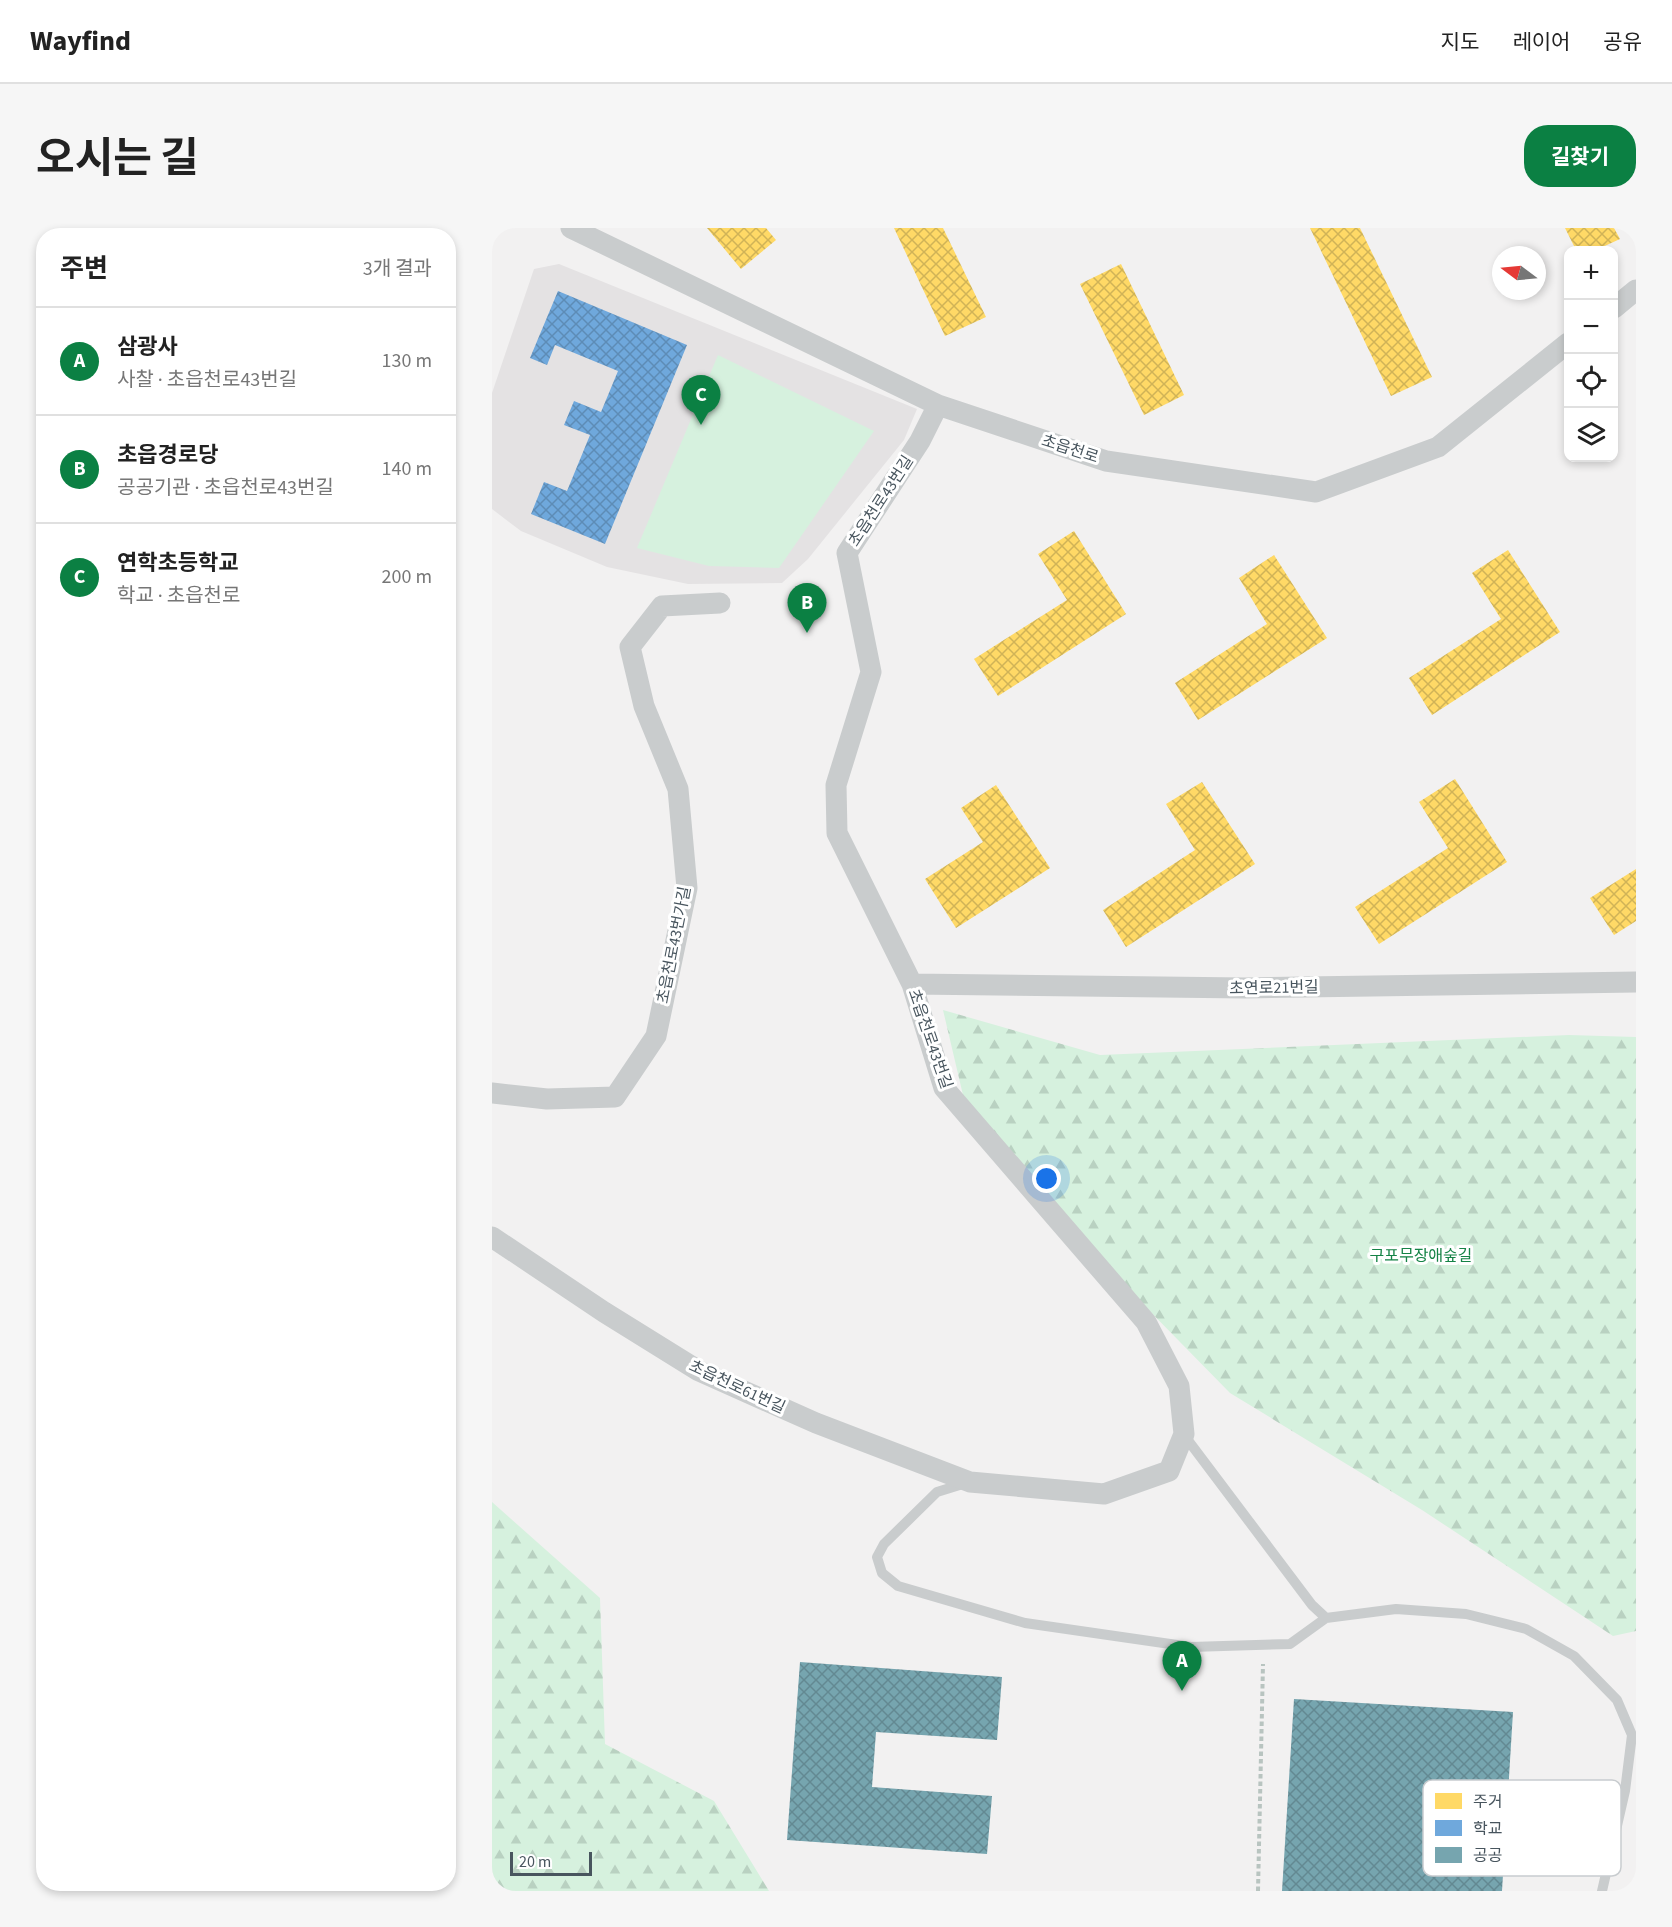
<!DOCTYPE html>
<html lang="ko">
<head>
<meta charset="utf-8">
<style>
	:root { --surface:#fff; --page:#f6f6f6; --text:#222; --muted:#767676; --line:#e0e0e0; --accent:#0b8043 }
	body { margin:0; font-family:"Source Sans 3","Noto Sans KR",sans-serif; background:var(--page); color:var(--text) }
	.controls { position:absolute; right:18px; top:18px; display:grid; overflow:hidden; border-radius:12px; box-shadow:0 3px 9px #0003 }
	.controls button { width:54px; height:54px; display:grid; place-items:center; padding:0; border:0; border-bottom:2px solid var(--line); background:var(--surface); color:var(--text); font:30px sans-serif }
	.compass { position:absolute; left:1000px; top:18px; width:54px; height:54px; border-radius:50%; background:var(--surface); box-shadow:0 3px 9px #0003; rotate:286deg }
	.scale { position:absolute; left:18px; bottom:15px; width:82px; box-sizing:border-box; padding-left:6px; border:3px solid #48555e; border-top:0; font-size:16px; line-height:21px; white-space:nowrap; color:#48555e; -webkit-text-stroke:4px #fff; paint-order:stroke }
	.you { position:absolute; left:555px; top:951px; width:21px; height:21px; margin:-15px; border:4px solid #fff; border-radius:50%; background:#1a73e8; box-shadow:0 0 0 9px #1a73e833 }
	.badge { display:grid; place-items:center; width:39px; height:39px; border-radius:50%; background:var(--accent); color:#fff; font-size:20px; font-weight:700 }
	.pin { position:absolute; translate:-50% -50px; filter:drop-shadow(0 2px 3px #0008) }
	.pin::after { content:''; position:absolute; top:32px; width:21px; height:18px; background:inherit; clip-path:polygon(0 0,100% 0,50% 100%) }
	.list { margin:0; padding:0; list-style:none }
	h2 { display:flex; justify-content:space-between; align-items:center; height:78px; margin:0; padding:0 24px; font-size:26px }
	h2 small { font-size:20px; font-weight:400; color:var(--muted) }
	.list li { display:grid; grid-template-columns:39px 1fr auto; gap:18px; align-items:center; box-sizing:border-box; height:108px; padding:0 24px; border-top:2px solid var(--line) }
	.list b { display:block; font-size:22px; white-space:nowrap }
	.list p { margin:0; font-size:20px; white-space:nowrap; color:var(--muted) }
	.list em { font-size:20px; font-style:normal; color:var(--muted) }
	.icon { flex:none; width:33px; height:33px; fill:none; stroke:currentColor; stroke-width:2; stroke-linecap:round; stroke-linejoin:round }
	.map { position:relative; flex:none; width:1144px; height:1663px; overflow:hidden; border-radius:24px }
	header { display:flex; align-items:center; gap:36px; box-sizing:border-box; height:84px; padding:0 30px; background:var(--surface); border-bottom:2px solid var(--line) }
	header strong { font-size:28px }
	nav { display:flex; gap:33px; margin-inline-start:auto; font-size:21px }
	.intro { display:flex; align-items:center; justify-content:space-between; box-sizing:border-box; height:144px; padding:0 36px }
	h1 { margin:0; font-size:42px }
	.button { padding:15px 27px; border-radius:24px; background:var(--accent); color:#fff; font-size:21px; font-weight:700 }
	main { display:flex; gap:36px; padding:0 36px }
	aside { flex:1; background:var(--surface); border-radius:24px; box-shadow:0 3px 9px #0003 }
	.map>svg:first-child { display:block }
</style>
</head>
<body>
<header>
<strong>Wayfind</strong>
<nav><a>지도</a><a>레이어</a><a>공유</a></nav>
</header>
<div class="intro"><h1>오시는 길</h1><a class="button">길찾기</a></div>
<main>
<aside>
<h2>주변<small>3개 결과</small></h2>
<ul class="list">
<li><span class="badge">A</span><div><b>삼광사</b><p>사찰 · 초읍천로43번길</p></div><em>130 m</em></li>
<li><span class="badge">B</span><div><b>초읍경로당</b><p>공공기관 · 초읍천로43번길</p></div><em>140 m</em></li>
<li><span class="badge">C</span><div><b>연학초등학교</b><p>학교 · 초읍천로</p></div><em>200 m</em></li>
</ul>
</aside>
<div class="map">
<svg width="1144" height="1663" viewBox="0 0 1144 1663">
	<defs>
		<pattern id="forest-firs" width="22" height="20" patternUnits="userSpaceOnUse" patternTransform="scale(1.5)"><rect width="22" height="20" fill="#d6f1de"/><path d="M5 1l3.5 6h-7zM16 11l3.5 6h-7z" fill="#b9d1c1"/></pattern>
		<pattern id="homes-cross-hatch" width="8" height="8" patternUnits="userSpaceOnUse" patternTransform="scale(1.5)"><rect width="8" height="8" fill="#ffd966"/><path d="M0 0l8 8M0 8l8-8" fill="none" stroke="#d0b357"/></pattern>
		<pattern id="schools-cross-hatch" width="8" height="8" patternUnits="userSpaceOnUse" patternTransform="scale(1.5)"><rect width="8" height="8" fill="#6fa8dc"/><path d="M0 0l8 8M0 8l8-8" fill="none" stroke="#5d8cb6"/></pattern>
		<pattern id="public-cross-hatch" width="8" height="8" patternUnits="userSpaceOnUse" patternTransform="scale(1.5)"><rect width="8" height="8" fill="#76a5af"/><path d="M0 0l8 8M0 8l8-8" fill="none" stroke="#638992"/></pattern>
	</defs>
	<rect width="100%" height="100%" fill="#f2f1f1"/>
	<path fill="#e4e2e3" d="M67 36 425 181 412 212 316 331 290 355 196 356 115 339 29 303 0 281V165L42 41Z"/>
	<path fill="url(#forest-firs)" d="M451 782 608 827 1077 807 1144 809V1403L1121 1408 930 1282 738 1165 638 1063 471 867Z
		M0 1274 108 1370 113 1516 222 1573 277 1663H0Z"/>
	<path fill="#d6f1de" d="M226 127 382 203 287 340 217 338 145 320Z"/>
	<path fill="url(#homes-cross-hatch)" d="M215 0H274L284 12 249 41Z
		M402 0H451L494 89 453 108Z
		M818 0H868L940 149 899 168Z
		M1073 0H1122L1128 11 1104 22H1084Z
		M629 36 692 167 652 187 588 56Z
		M582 303 634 386 506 468 482 431 575 372 546 326Z
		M1016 322 1068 404 940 487 917 450 1009 391 980 345Z
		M782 327 835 410 706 492 683 455 775 396 747 350Z
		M963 551 1015 634 887 716 863 679 956 620 927 574Z
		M710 554 763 636 634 719 611 682 703 622 674 576Z
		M504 557 558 640 464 700 433 651 491 614 469 580Z
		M1144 641V693L1122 707 1098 670Z"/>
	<path fill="url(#schools-cross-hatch)" d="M66 63 195 117 113 316 39 286 52 254 75 263 98 207 72 197 82 173 109 184 126 143 63 117 55 137 38 130Z"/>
	<path fill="url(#public-cross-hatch)" d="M308 1434 510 1449 505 1512 384 1504 380 1559 500 1568 495 1626 295 1612Z
		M802 1471 1021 1484 1010 1663H790Z"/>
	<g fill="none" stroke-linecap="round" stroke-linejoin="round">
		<path stroke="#b8c4c0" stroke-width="4" stroke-dasharray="4.5 3" stroke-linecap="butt" d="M766 1663 771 1436"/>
		<path stroke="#c9cccd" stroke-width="10" d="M692 1207 820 1377 834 1390 904 1381 974 1386 1034 1401 1082 1428 1125 1472 1140 1507 1133 1563 1110 1663
			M474 1255 445 1264 392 1316 385 1329 390 1345 406 1358 533 1395 699 1419 798 1416 834 1390"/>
		<path stroke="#c9cccd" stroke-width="21" d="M79 0 446 177 614 233 824 264 946 219 1076 115
			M1122 80 1144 62
			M420 756 753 760 1144 754
			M0 865 55 871 123 869 164 808 195 660 186 561 152 478 138 419 170 378 228 375
			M0 1009 112 1084 207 1143 324 1195 478 1254 612 1266 677 1243 692 1206 687 1158 654 1094 452 860 420 756 345 605 344 557 379 444 355 325 428 213 446 177"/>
	</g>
	<g text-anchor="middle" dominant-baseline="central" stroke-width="6" stroke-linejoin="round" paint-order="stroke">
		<g font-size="16" fill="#48555e" stroke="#fff">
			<text transform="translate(578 221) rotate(18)">초읍천로</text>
			<text transform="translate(389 273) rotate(-57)">초읍천로43번길</text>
			<text transform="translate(182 717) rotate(-79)">초읍천로43번가길</text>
			<text transform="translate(782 760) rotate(-1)">초연로21번길</text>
			<text transform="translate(438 811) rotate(71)">초읍천로43번길</text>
			<text transform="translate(245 1159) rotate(25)">초읍천로61번길</text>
		</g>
		<g font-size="16" fill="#158346" stroke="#fff">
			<text x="929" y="1028">구포무장애숲길</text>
		</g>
	</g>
	<rect x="931" y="1552" width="198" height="96" rx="9" fill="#fff" stroke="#c8cccf" stroke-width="1.5"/>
	<rect x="943" y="1565" width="27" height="16" fill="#ffd966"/>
	<rect x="943" y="1592" width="27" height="16" fill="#6fa8dc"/>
	<rect x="943" y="1619" width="27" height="16" fill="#76a5af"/>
	<g font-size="16" fill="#48555e">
		<text x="981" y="1579">주거</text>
		<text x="981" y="1606">학교</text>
		<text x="981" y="1633">공공</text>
	</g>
</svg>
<div class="controls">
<button>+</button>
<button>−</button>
<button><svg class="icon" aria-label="locate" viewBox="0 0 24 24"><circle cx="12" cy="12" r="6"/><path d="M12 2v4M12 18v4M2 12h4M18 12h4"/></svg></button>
<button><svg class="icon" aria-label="layers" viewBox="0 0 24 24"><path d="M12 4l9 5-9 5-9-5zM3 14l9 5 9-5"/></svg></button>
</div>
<svg class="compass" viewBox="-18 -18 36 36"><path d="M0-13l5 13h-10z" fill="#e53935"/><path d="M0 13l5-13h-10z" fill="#767676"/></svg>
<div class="scale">20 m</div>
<div class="you"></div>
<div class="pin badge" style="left:690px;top:1463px">A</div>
<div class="pin badge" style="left:315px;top:405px">B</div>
<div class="pin badge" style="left:209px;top:197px">C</div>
</div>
</main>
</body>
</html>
